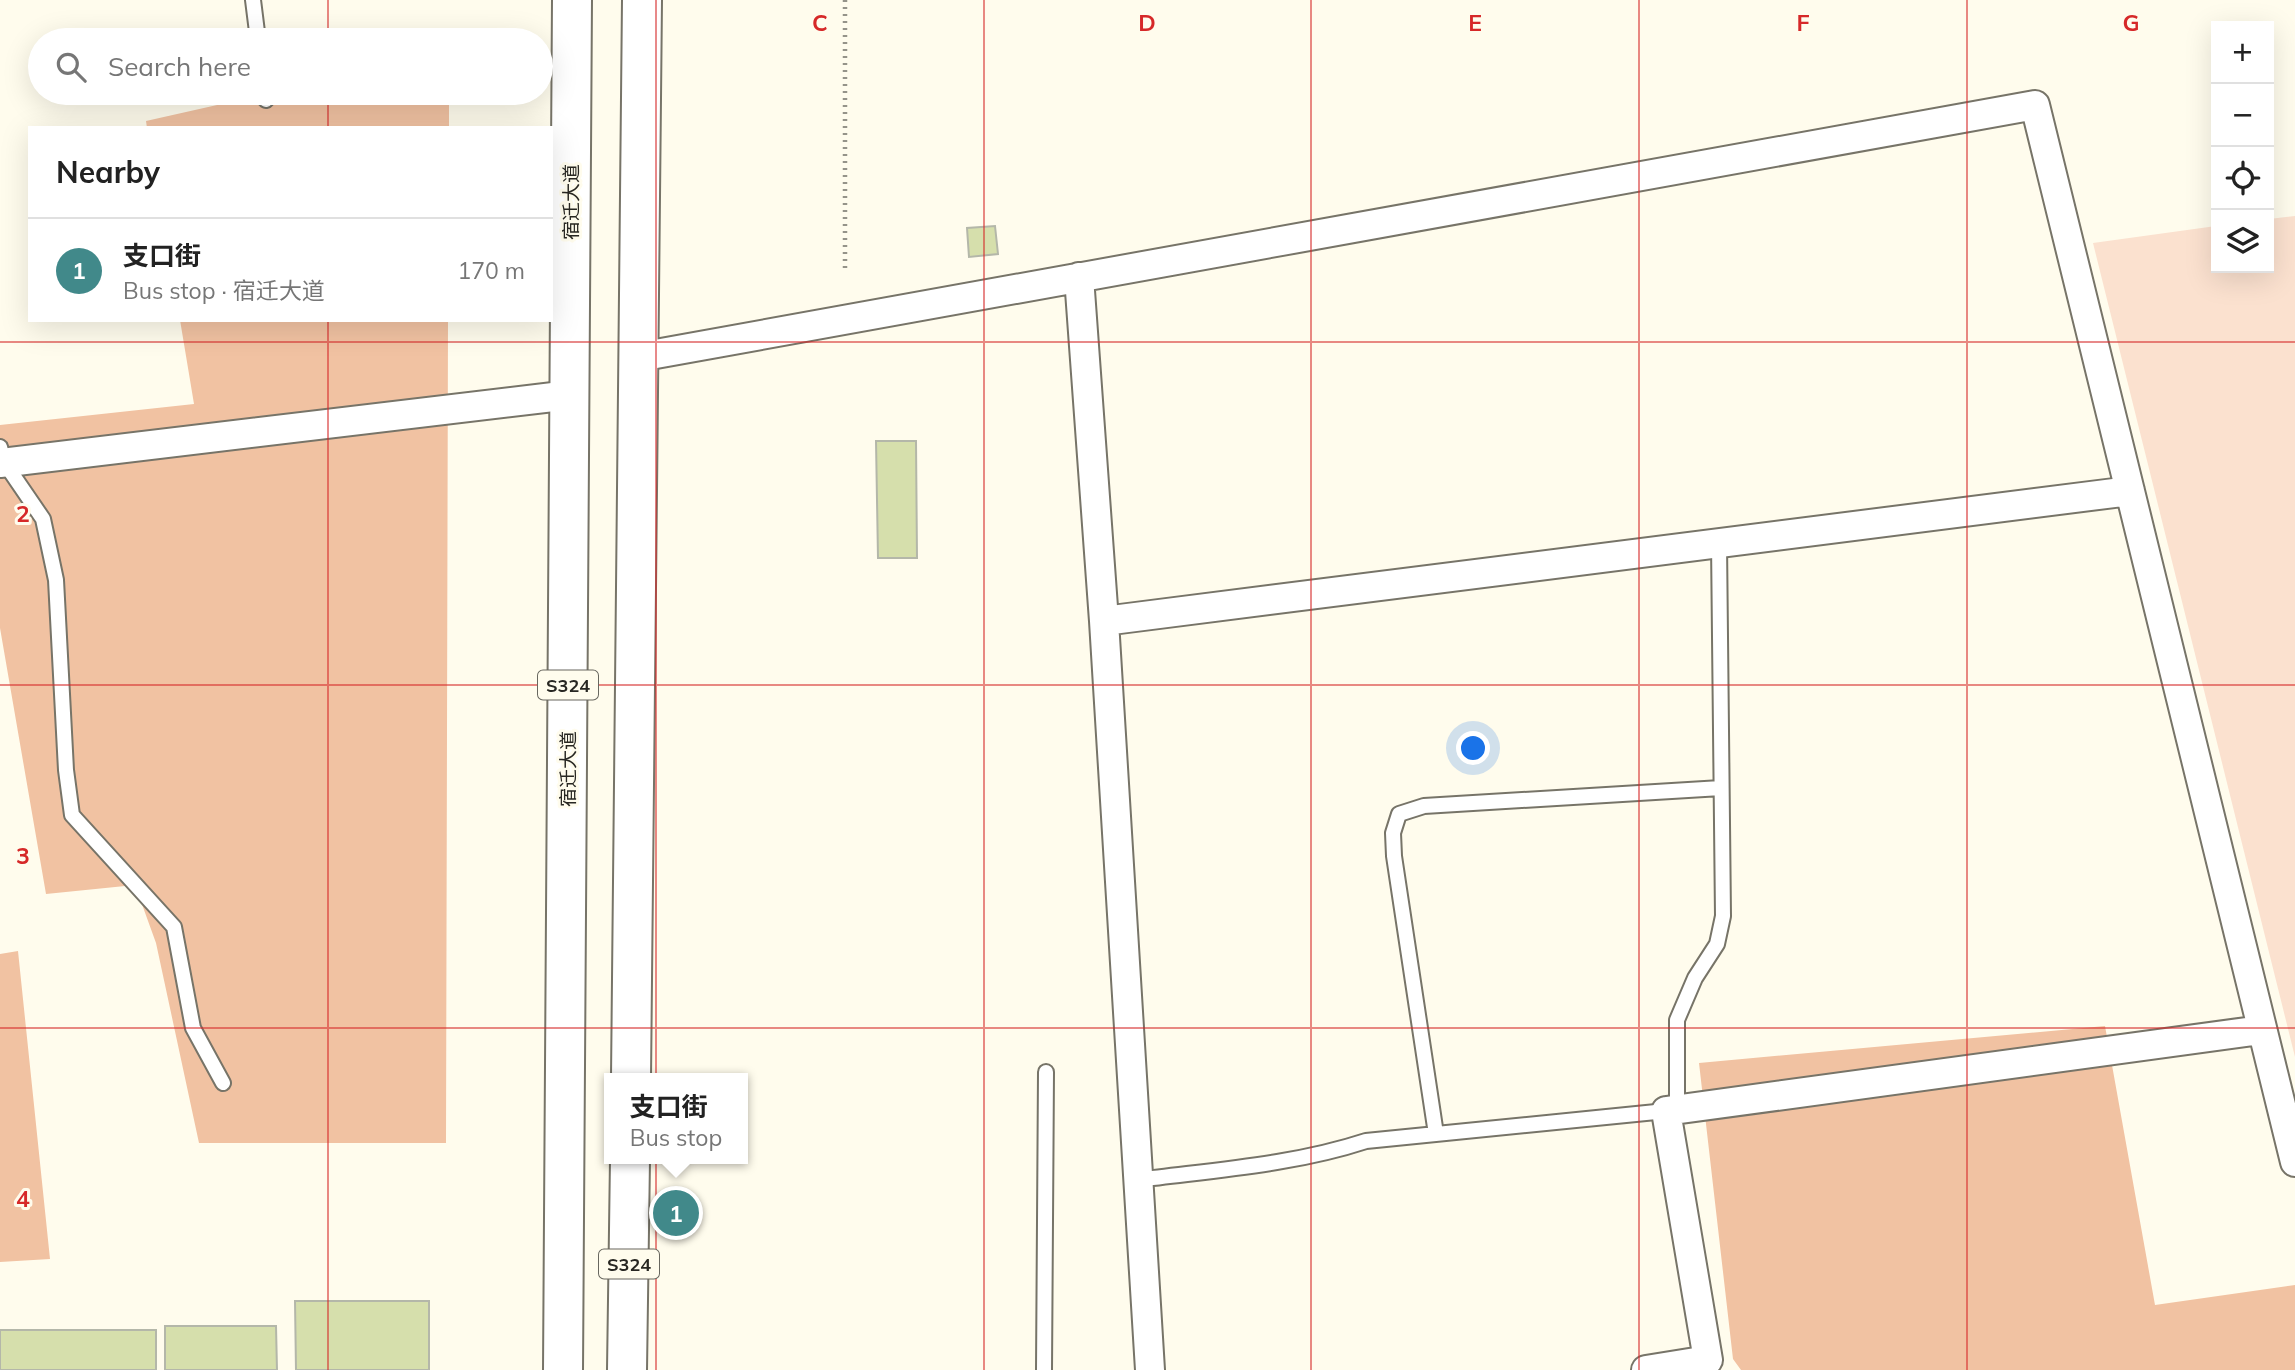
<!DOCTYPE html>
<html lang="en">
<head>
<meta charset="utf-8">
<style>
	:root { --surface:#fff; --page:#f6f6f6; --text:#222; --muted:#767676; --line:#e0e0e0; --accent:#41898a }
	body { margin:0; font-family:Mulish,"Noto Sans SC",sans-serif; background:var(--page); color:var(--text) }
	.controls { position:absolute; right:21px; top:21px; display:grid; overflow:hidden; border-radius:0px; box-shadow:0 7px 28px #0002 }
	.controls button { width:63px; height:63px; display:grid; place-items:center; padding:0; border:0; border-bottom:2px solid var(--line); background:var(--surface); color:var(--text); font:35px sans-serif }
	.you { position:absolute; left:1474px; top:749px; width:24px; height:24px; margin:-18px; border:5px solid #fff; border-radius:50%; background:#1a73e8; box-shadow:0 0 0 10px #1a73e833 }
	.badge { display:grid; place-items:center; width:46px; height:46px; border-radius:50%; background:var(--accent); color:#fff; font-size:23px; font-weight:700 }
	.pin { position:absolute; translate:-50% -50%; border:4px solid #fff; box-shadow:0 2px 7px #0006 }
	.popup { position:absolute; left:604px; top:1073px; width:144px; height:91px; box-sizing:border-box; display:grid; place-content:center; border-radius:0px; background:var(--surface); filter:drop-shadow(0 2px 5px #0005); font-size:23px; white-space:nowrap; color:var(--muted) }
	.popup b { font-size:26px; color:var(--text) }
	.popup::after { content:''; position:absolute; left:50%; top:100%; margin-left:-14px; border:14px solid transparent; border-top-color:var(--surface) }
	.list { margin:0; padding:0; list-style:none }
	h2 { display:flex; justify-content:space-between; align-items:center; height:91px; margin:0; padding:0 28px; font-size:30px }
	h2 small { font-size:23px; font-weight:400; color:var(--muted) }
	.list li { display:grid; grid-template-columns:46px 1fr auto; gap:21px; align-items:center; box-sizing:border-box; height:105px; padding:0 28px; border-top:2px solid var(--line) }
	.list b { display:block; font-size:26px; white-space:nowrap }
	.list p { margin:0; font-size:23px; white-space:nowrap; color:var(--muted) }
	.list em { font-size:23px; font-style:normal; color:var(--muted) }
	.icon { flex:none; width:38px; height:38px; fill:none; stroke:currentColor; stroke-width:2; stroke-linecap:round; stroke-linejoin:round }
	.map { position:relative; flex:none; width:2295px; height:1370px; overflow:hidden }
	.search { position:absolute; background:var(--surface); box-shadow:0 7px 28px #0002; left:28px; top:28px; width:525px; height:77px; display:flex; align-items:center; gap:18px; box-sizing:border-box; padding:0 24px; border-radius:38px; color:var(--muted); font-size:26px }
	.panel { position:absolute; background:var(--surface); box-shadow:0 7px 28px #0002; left:28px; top:126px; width:525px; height:196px; border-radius:0px }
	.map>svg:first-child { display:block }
</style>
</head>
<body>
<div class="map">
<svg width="2295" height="1370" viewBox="0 0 2295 1370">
	<rect width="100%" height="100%" fill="#fffced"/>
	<path fill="#fbe1cf" d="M2295 216V1057L2093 243 2216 226V268H2269V219Z"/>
	<path fill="#f1c2a2" d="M271 93H449V128H147L146 121Z
		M180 320H448L446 1143H199L156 943 135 885 46 894 0 628V425L194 404Z
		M18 951 50 1259 0 1262V954Z
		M2105 1026 2155 1305 2295 1285V1370H1741L1733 1359 1699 1063Z"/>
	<path fill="#d6dfac" stroke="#b4b7a9" stroke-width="2" d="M995 226 998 254 969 257 967 228Z
		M876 441H916L917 558H878Z
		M295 1301H429V1370H296Z
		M165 1326H276L277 1370H165Z
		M0 1330H156V1370H0Z"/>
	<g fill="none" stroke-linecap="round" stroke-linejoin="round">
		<g stroke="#777468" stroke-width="18">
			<path id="service" d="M253 0 258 40
				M265 93 266 100
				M0 447 4 462 43 519 56 580 66 770 72 815 174 927 193 1028 223 1083
				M1677 1109V1020L1695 978 1717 944 1723 916 1719 543
				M1436 1134 1394 856 1393 833 1399 814 1424 806 1721 788
				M1138 1180C1214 1170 1293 1165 1366 1141L1666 1111
				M1044 1370 1046 1072"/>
		</g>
		<g stroke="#777468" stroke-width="32">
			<path id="minor" d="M1079 277 1104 621 2130 491
				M639 357 2035 105 2295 1162
				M0 463 570 395
				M1104 621 1150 1370
				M1646 1370 1708 1360 1666 1111 2261 1030"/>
		</g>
		<g stroke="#777468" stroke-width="42">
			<path id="primary" d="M631 1078 642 0
				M563 1370 572 0
				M627 1370 630 1159"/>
		</g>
		<path stroke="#959389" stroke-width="4.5" stroke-dasharray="2 5" stroke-linecap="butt" d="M845 0V271"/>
		<use href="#service" stroke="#fff" stroke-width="14"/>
		<use href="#minor" stroke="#fff" stroke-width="28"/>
		<use href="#primary" stroke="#fff" stroke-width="38"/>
	</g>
	<path fill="none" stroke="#d62828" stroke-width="2" stroke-opacity="0.55" d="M328 0V40M656 0V1370M984 0V1370M1311 0V1370M1639 0V1370M1967 0V1370M328 93V128M328 320V1370M0 342H2295M0 685H2295M0 1028H2295"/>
	<g text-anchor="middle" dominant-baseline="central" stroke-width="6" stroke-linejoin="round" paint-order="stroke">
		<g fill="#fffced" stroke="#68675f" stroke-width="2">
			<rect x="538" y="670.5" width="60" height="29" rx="5"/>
			<rect x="599" y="1249.5" width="60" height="29" rx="5"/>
		</g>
		<g font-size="18" font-weight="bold" fill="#282722">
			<text x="568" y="685">S324</text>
			<text x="629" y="1264">S324</text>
		</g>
		<g font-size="19" fill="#282722" stroke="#fffced">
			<text transform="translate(571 202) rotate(-90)">宿迁大道</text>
			<text transform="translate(568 769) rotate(-90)">宿迁大道</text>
		</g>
	</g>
	<g font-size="23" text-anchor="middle" font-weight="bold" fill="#d62828" stroke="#fffced" stroke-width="6" stroke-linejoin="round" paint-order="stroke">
		<text x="820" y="31">C</text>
		<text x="1147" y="31">D</text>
		<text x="1475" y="31">E</text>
		<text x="1803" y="31">F</text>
		<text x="2131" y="31">G</text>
		<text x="23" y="522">2</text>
		<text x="23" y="864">3</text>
		<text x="23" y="1207">4</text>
	</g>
</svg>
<div class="controls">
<button>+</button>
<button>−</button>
<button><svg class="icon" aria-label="locate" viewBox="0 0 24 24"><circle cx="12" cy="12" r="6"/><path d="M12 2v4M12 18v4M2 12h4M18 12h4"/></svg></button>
<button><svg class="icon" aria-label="layers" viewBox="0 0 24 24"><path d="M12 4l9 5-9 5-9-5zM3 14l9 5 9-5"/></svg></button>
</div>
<div class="you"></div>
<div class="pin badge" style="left:676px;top:1213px">1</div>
<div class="popup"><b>支口街</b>Bus stop</div>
<div class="search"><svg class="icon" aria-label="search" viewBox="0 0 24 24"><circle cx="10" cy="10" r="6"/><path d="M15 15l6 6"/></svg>Search here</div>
<section class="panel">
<h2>Nearby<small></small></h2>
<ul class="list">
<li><span class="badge">1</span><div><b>支口街</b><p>Bus stop · 宿迁大道</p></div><em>170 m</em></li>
</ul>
</section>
</div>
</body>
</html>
